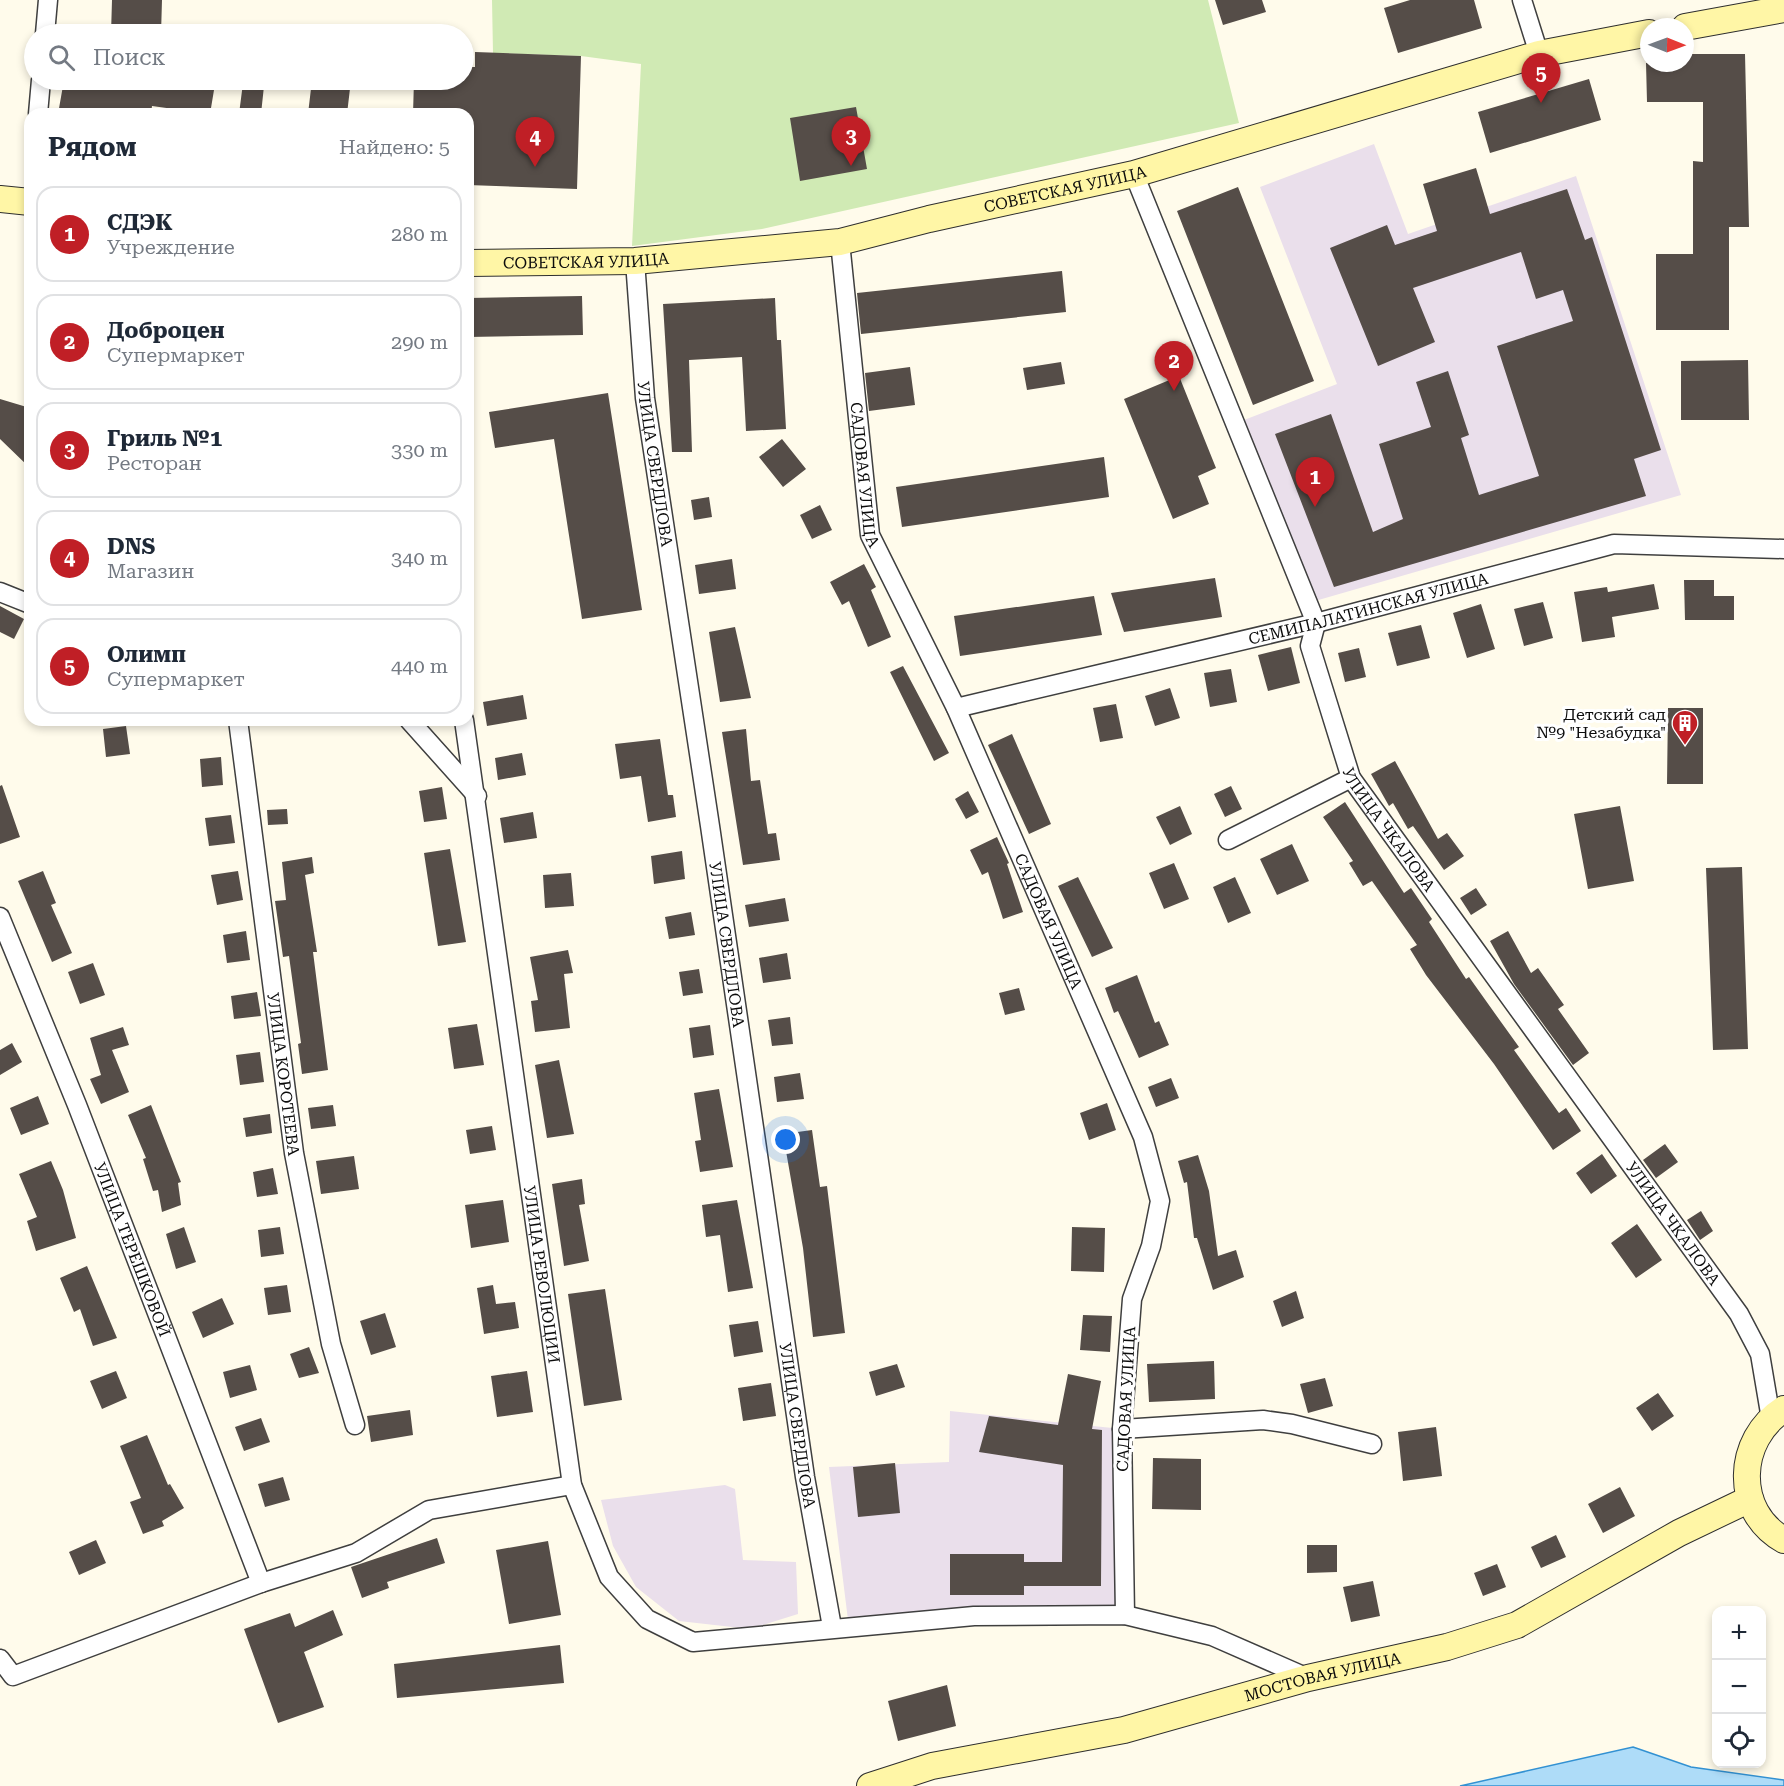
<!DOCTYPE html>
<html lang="ru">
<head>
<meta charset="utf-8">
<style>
	:root { --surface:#fff; --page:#f2f2f3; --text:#1f2937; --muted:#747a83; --line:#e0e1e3; --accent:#c01f26 }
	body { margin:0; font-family:"Roboto Serif",serif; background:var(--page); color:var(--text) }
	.controls { position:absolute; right:18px; bottom:18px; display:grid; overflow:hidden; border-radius:12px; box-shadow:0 3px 9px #0003 }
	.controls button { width:54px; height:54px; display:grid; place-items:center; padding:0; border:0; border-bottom:2px solid var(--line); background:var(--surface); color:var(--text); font:30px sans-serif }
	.compass { position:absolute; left:1640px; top:18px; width:54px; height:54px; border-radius:50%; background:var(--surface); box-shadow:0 3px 9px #0003; rotate:91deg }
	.you { position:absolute; left:786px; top:1140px; width:21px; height:21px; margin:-15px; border:4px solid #fff; border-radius:50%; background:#1a73e8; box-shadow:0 0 0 9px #1a73e833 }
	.badge { display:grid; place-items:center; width:39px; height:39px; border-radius:50%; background:var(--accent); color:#fff; font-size:20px; font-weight:700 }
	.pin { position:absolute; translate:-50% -50px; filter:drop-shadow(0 2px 3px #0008) }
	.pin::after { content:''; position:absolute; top:32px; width:21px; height:18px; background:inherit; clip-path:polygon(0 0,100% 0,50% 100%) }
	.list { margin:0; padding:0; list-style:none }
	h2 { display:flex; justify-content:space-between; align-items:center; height:78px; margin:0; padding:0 24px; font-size:26px }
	h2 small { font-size:20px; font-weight:400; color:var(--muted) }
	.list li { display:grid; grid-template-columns:39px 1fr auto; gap:18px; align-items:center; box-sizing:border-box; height:96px; margin:0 12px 12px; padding:0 12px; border:2px solid var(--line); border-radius:18px }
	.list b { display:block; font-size:22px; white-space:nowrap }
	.list p { margin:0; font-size:20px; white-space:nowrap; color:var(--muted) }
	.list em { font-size:20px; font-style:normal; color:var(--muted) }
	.icon { flex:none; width:33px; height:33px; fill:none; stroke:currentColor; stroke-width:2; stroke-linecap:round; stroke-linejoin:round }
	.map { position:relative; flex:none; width:1784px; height:1786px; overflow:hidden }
	.search { position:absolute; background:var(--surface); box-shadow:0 3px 9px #0003; left:24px; top:24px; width:450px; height:66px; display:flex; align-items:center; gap:15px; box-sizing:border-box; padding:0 21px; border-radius:33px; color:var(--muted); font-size:22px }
	.panel { position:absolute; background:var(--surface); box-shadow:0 3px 9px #0003; left:24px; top:108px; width:450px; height:618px; border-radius:18px }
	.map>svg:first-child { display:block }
</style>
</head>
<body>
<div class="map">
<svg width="1784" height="1786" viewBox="0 0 1784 1786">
	<rect width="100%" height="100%" fill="#fffbeb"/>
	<path fill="#eadfeb" d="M1374 144 1408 234 1576 176 1681 495 1315 601 1244 420 1337 384 1260 187Z
		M950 1411 1122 1429 1125 1615 848 1620 829 1467 949 1462Z
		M725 1485 735 1489 743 1560 796 1562 798 1614 750 1629 679 1621 636 1587 613 1546 601 1500Z"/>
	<path fill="#d0eab4" d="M492 0H1208L1239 123 762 229 632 246 641 64 581 56 493 53Z"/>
	<path fill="#aedcf8" stroke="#3291d2" stroke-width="1.5" d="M1633 1747 1691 1767 1784 1780V1786H1460Z"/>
	<path fill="#554d48" d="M112 0H162L161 34H111Z
		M1215 0H1262L1266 12 1223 25Z
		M1410 0H1474L1482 28 1398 53 1384 8Z
		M475 52 581 56 577 189 468 185V114H413L414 80H464V67H475Z
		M1685 54H1745L1749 227H1729V330H1656V254H1693V161L1703 162V102H1647L1646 63H1685Z
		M1589 79 1601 120 1490 153 1478 112Z
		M64 80H154L214 90 210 114 152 106 151 114H58Z
		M312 80H351L347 114H308Z
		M243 83 264 86 261 114H239Z
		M856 107 867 169 800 181 790 118Z
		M1476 168 1490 214 1567 189 1585 240 1592 237 1661 450 1634 459 1646 496 1334 587 1275 434 1331 414 1373 532 1403 519 1379 444 1431 427 1416 382 1448 371 1469 435 1461 438 1479 495 1539 476 1497 346 1573 321 1563 290 1536 299 1521 252 1413 288 1435 342 1378 366 1330 248 1387 225 1395 245 1437 231 1423 184Z
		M1238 187 1314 381 1253 405 1177 211Z
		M1062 271 1066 312 861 334 857 293Z
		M582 296 583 335 468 337V298Z
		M775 298 777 340H781L786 429 746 431 742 357 689 360 692 452H672L663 304Z
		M1748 360 1749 420H1681V361Z
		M1061 362 1065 384 1027 390 1023 368Z
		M910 367 915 405 869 411 865 373Z
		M1179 376 1216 468 1198 476 1209 504 1173 519 1124 399Z
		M608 393 642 610 582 619 554 439 495 448 489 412Z
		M0 399 30 408V468L0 439Z
		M782 439 806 469 783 487 759 457Z
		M1104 457 1109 497 902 527 896 487Z
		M709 497 712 517 694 520 691 500Z
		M820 505 832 530 812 539 800 515Z
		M732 559 736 589 699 594 695 565Z
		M864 564 876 587 871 590 891 637 868 647 849 601 842 605 830 582Z
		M1215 578 1222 617 1124 632 1111 593Z
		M1684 580H1714V596H1734V620H1685Z
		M1654 584 1659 609 1612 617 1615 637 1582 642 1574 592 1607 587 1608 592Z
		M1094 596 1102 635 960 656 954 616Z
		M1543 602 1553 638 1524 646 1514 609Z
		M1481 604 1495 649 1467 658 1453 613Z
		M0 606 24 619 14 639 0 632Z
		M1421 625 1430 658 1397 666 1388 633Z
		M735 627 751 698 720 702 709 632Z
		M1291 647 1300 683 1268 691 1258 655Z
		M1359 648 1366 677 1345 682 1338 653Z
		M903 666 949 753 934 761 890 672Z
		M1231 669 1237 702 1210 707 1204 673Z
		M1170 688 1180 718 1155 726 1145 696Z
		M523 695 527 719 487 726 483 702Z
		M1116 704 1123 738 1100 742 1093 708Z
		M1668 708H1703V784H1667Z
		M126 726 130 754 106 757 103 729Z
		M746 729 751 781 760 780 768 834 776 833 780 860 743 865 722 732Z
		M1012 734 1051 824 1029 834 988 745Z
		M660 739 668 795H673L676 817 648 822 641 776 620 779 615 744Z
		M522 753 526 775 498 780 495 758Z
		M221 757 223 785 202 787 200 759Z
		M1395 761 1438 839 1447 833 1464 856 1444 870 1413 826 1408 829 1393 803 1389 806 1371 774Z
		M2 785 20 837 0 844V786Z
		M1231 786 1242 809 1225 817 1214 794Z
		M442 787 447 819 424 822 419 791Z
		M968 791 979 812 966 819 955 799Z
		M1345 802 1404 893 1411 888 1432 919 1429 922 1466 979 1469 977 1501 1022 1519 1047 1514 1050 1559 1113 1566 1108 1581 1131 1553 1150 1494 1064 1426 975 1410 949 1417 945 1372 881 1363 886 1349 863 1353 861 1323 817Z
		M1180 806 1192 834 1170 845 1156 817Z
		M1620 806 1634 881 1588 889 1574 814Z
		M287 809 288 824 268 825 267 810Z
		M533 812 537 838 504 843 500 818Z
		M231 815 235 843 209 846 205 818Z
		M997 837 1009 863 1007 864 1023 912 1003 919 988 872 982 875 970 850Z
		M1292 844 1309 881 1277 895 1260 859Z
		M450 849 466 942 438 946 424 853Z
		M682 851 685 879 654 884 651 856Z
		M312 857 314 873 305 875 317 952H313L328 1070 302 1074 298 1044 301 1043 289 956 283 957 275 901 286 900 282 862Z
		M1174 863 1189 899 1164 909 1149 873Z
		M1742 867 1748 1049 1713 1050 1706 868Z
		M43 871 56 903 51 905 72 953 52 962 18 881Z
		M238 871 243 900 217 905 211 875Z
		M571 873 574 906 545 908 543 875Z
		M1078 877 1113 948 1092 957 1058 886Z
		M1235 877 1251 913 1228 923 1213 887Z
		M1476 888 1487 905 1471 915 1460 898Z
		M785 898 789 921 749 927 745 905Z
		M691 912 695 935 669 939 665 917Z
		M246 931 250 960 227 963 223 935Z
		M1508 931 1531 973 1538 968 1564 1005 1558 1009 1589 1053 1573 1065 1514 984 1490 941Z
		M568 950 573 973 564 974 570 1028 535 1032 531 1001 538 1000 530 957Z
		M787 953 791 979 763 983 759 958Z
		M93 963 105 995 80 1004 68 972Z
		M699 969 703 993 683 996 679 972Z
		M1137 975 1155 1023 1159 1021 1169 1045 1139 1058 1118 1011 1114 1013 1105 988Z
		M1019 988 1025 1010 1005 1015 999 993Z
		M257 992 261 1016 234 1019 231 996Z
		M790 1017 793 1044 772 1046 768 1020Z
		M477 1024 484 1065 454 1069 448 1028Z
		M710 1025 714 1055 693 1058 689 1028Z
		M123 1027 129 1045 112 1050 129 1092 101 1104 90 1079 101 1075 90 1038Z
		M12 1043 22 1062 0 1075V1050Z
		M260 1052 264 1082 240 1085 236 1055Z
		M559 1060 574 1134 547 1138 535 1065Z
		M800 1073 804 1099 777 1102 774 1077Z
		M1171 1078 1179 1098 1156 1107 1148 1087Z
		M719 1089 733 1167 700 1172 695 1141 701 1140 694 1093Z
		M38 1096 49 1124 21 1135 10 1108Z
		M1107 1103 1116 1130 1089 1140 1080 1113Z
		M151 1105 181 1182 178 1183 181 1205 162 1212 158 1190 153 1191 143 1159 146 1158 128 1115Z
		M333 1105 336 1126 311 1129 308 1108Z
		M270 1114 272 1133 246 1137 243 1118Z
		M492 1126 496 1150 470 1154 466 1130Z
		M812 1130 820 1187 827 1186 845 1333 813 1337 803 1248 783 1134Z
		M1665 1144 1678 1162 1656 1178 1643 1160Z
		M1602 1154 1617 1176 1591 1194 1576 1173Z
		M1198 1155 1209 1191 1218 1256 1236 1250 1244 1277 1213 1290 1197 1238H1194L1187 1182 1184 1183 1178 1161Z
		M354 1156 359 1189 321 1194 316 1161Z
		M51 1161 63 1190 76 1238 36 1251 27 1221 37 1217 19 1174Z
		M273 1168 278 1194 257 1197 253 1172Z
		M582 1179 585 1204 579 1205 589 1261 564 1266 552 1184Z
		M503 1200 509 1242 471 1248 465 1205Z
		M737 1200 753 1288 728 1292 720 1235 706 1237 702 1205Z
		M1701 1211 1713 1231 1700 1240 1687 1220Z
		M1637 1224 1662 1260 1636 1278 1611 1243Z
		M184 1227 196 1262 176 1269 166 1234Z
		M280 1227 284 1254 261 1257 258 1230Z
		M1072 1227 1105 1228 1104 1272 1071 1271Z
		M87 1266 117 1338 93 1346 80 1309 74 1312 60 1278Z
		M287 1285 291 1312 268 1315 264 1288Z
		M493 1285 496 1304 515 1302 519 1328 484 1334 477 1288Z
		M605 1289 622 1400 584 1406 568 1294Z
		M1296 1291 1304 1318 1282 1327 1273 1301Z
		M222 1298 234 1324 203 1338 192 1312Z
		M385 1313 396 1347 371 1355 360 1321Z
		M1083 1315 1112 1316 1110 1352 1080 1350Z
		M758 1321 763 1352 734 1357 729 1325Z
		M309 1347 319 1373 299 1378 290 1354Z
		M1214 1361 1215 1399 1149 1402 1147 1364Z
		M897 1364 905 1387 876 1396 869 1372Z
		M250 1365 257 1390 230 1398 223 1372Z
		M116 1371 127 1398 102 1409 90 1381Z
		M527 1371 533 1412 497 1417 491 1376Z
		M1068 1374 1101 1381 1092 1429 1102 1430 1101 1586H1024V1595H950V1554H1024V1562H1062L1063 1465 979 1452 989 1416 1058 1425Z
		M1325 1378 1333 1406 1308 1413 1300 1384Z
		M771 1383 776 1416 743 1421 738 1388Z
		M1658 1393 1674 1416 1652 1431 1636 1408Z
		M410 1410 413 1435 371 1442 367 1416Z
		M261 1418 270 1442 244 1451 235 1427Z
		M1436 1427 1442 1476 1403 1481 1398 1432Z
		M147 1435 168 1485 170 1484 184 1508 162 1521 164 1526 143 1534 130 1502 141 1498 120 1446Z
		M1153 1458 1201 1459V1510L1152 1509Z
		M895 1463 900 1513 858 1517 853 1467Z
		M283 1477 290 1500 265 1507 258 1484Z
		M1620 1487 1635 1516 1603 1533 1588 1504Z
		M1556 1535 1566 1557 1541 1568 1531 1547Z
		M437 1538 445 1563 387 1582 389 1588 362 1598 351 1567Z
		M96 1540 106 1563 79 1575 69 1552Z
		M548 1541 561 1615 509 1624 496 1550Z
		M1307 1545H1337V1572L1307 1573Z
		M1497 1564 1506 1587 1483 1596 1474 1573Z
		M1373 1581 1380 1616 1351 1622 1343 1587Z
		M333 1610 343 1635 304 1652 324 1707 278 1723 244 1629 290 1613 295 1627Z
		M560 1645 564 1683 397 1698 394 1664Z
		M947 1685 956 1726 898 1741 888 1701Z"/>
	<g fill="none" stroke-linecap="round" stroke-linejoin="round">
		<g stroke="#3f3f3f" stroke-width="21">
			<g id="street">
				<path d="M1522 0 1539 54"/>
				<path d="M45 34 48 0"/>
				<path d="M38 114 41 80"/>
				<path id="s1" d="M1134 174 1316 623 1310 646 1351 778 1739 1314 1760 1354 1771 1419"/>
				<path id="s2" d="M840 242 870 535 956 708 1143 1137 1160 1201 1151 1246 1132 1299 1122 1429 1125 1615"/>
				<path id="s3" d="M635 261 645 398 710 826 805 1477 832 1627"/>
				<path d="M0 592 30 604"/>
				<path id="s4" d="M956 708 1316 623 1614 544 1784 549"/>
				<path id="s5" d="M238 720 294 1153 331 1344 355 1425"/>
				<path d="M409 720 477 796"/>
				<path id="s6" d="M464 720 572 1485 609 1577 647 1619 693 1642 974 1616 1125 1615 1212 1636 1308 1678"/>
				<path d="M1228 840 1351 778"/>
				<path id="s7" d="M0 917 77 1105 261 1583"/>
				<path d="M1122 1429 1263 1420 1292 1424 1372 1444"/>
				<path d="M0 1659 13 1676 261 1583 356 1553 429 1510 572 1485"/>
			</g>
		</g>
		<g stroke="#2e2e2e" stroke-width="28">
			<g id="secondary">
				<path d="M1685 27 1784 9"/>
				<path d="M0 199 30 202"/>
				<path id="s8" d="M468 263 635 261 840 242 929 219 1134 174 1539 54 1649 33"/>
				<path d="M1784 1409C1736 1439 1733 1512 1784 1540"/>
				<path id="s9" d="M870 1786 932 1766 1124 1730 1308 1678 1447 1647 1517 1625 1679 1533 1750 1499"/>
			</g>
		</g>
		<use href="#street" stroke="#fff" stroke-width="18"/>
		<use href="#secondary" stroke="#fff6a6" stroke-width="26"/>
	</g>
	<defs>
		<g id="building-pin" transform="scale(1.35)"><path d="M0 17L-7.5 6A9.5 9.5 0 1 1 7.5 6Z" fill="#c01f26" stroke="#fff"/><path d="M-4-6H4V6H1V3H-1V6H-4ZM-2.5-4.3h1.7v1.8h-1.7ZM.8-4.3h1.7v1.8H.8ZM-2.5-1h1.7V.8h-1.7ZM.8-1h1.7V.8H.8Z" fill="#fff"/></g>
	</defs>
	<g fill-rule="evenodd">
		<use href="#building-pin" x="1685" y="723"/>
	</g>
	<g text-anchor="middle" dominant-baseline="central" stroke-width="6" stroke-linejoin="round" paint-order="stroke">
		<g font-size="16" fill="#0c0c0c" stroke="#fff">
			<text stroke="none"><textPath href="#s8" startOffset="604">СОВЕТСКАЯ УЛИЦА</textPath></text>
			<text stroke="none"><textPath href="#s8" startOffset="118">СОВЕТСКАЯ УЛИЦА</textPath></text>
			<text stroke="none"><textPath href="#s3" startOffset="204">УЛИЦА СВЕРДЛОВА</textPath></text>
			<text stroke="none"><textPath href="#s2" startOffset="234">САДОВАЯ УЛИЦА</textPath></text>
			<text stroke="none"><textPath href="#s4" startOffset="424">СЕМИПАЛАТИНСКАЯ УЛИЦА</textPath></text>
			<text stroke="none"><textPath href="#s1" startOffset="710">УЛИЦА ЧКАЛОВА</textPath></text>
			<text stroke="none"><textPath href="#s2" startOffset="720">САДОВАЯ УЛИЦА</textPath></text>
			<text stroke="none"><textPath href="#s3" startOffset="690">УЛИЦА СВЕРДЛОВА</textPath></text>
			<text stroke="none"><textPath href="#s5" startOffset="357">УЛИЦА КОРОТЕЕВА</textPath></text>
			<text stroke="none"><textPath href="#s1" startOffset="1196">УЛИЦА ЧКАЛОВА</textPath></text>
			<text stroke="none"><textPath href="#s7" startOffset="358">УЛИЦА ТЕРЕШКОВОЙ</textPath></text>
			<text stroke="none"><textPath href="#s6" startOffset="560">УЛИЦА РЕВОЛЮЦИИ</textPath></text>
			<text transform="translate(1126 1399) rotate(-87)">САДОВАЯ УЛИЦА</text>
			<text stroke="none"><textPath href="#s3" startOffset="1176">УЛИЦА СВЕРДЛОВА</textPath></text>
			<text stroke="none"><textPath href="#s9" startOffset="466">МОСТОВАЯ УЛИЦА</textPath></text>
		</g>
		<g font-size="16" fill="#0c0c0c" stroke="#fff" text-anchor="end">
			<text x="1666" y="714">Детский сад<tspan x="1666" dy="18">№9 "Незабудка"</tspan></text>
		</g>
	</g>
</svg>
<div class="controls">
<button>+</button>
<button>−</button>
<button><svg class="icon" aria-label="locate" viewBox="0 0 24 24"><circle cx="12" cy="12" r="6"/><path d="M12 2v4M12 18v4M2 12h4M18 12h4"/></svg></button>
</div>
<svg class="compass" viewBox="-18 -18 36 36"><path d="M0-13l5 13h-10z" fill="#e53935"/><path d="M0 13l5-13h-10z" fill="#747a83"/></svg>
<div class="you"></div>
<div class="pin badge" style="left:1315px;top:507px">1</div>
<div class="pin badge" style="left:1174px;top:391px">2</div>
<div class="pin badge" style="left:851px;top:166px">3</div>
<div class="pin badge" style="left:535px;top:167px">4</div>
<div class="pin badge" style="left:1541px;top:103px">5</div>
<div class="search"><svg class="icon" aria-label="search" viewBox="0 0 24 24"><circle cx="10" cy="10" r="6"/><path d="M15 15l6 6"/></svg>Поиск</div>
<section class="panel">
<h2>Рядом<small>Найдено: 5</small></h2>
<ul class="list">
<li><span class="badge">1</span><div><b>СДЭК</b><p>Учреждение</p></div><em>280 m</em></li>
<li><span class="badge">2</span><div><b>Доброцен</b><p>Супермаркет</p></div><em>290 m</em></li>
<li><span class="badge">3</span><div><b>Гриль №1</b><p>Ресторан</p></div><em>330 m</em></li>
<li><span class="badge">4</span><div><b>DNS</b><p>Магазин</p></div><em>340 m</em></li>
<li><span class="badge">5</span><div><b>Олимп</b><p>Супермаркет</p></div><em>440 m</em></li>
</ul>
</section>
</div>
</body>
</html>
